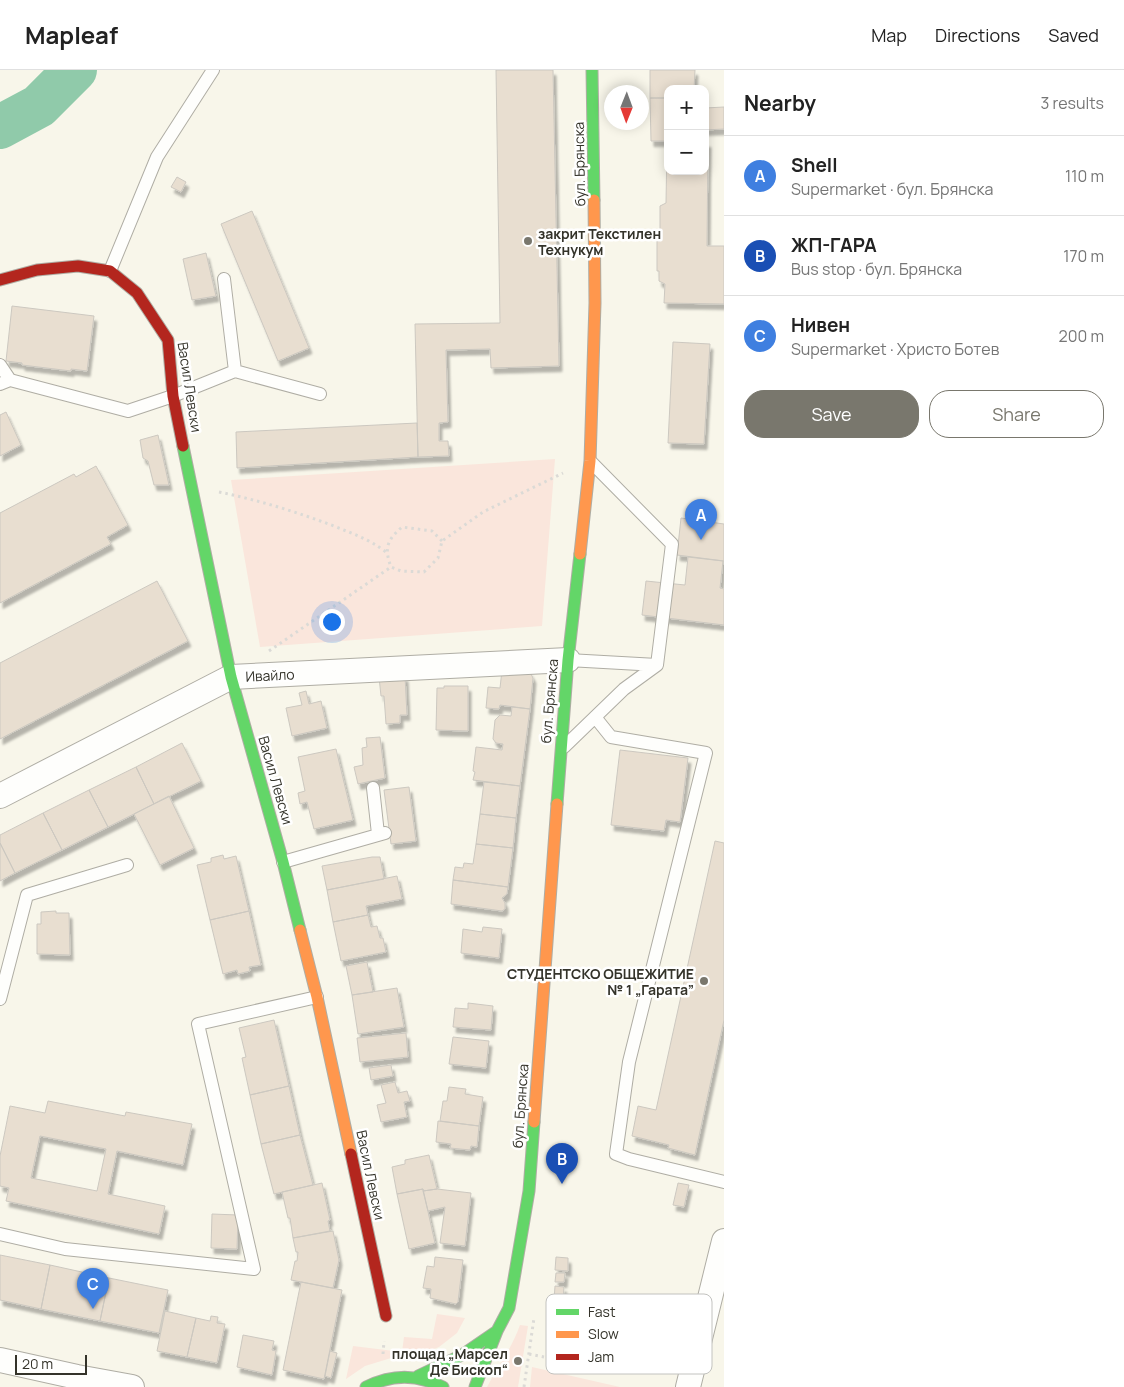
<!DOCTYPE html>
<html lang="en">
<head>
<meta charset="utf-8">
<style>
	:root { --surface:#fff; --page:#f2f2f2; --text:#222; --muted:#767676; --line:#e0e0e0; --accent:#79776d }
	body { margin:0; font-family:Manrope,sans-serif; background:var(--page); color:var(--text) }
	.controls { position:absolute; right:15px; top:15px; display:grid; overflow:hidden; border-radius:10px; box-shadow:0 2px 12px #0003 }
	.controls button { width:45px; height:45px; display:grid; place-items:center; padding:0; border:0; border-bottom:1px solid var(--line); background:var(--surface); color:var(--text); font:25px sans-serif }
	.compass { position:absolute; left:604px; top:15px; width:45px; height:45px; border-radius:50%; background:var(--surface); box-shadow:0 2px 12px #0003; rotate:181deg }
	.scale { position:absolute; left:15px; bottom:12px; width:72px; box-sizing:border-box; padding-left:5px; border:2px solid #34332a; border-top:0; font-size:14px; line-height:18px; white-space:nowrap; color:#34332a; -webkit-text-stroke:4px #fff; paint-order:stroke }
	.you { position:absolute; left:331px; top:551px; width:18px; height:18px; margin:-12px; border:4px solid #fff; border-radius:50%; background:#1a73e8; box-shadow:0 0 0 8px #1a73e833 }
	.badge { display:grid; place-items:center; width:32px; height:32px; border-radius:50%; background:var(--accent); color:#fff; font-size:16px; font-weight:700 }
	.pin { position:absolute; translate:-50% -41px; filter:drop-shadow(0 1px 2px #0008) }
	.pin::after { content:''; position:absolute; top:26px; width:18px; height:15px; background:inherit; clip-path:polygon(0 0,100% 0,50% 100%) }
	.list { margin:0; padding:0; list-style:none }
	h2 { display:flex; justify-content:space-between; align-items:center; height:65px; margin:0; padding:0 20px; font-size:21px }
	h2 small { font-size:16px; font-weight:400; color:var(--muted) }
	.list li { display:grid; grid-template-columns:32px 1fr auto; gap:15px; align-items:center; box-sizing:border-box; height:80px; padding:0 20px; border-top:1px solid var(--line) }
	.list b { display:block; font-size:19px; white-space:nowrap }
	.list p { margin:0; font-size:16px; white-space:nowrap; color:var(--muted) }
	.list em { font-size:16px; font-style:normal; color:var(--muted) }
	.actions { display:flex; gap:10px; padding:15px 20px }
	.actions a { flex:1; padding:11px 0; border:1px solid var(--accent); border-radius:20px; text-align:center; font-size:18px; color:var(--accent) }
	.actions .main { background:var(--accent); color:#fff }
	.map { position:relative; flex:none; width:724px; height:1317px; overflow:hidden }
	header { display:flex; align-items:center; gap:30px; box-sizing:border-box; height:70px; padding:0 25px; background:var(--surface); border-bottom:1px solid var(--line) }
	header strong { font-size:24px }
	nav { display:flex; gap:28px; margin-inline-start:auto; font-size:18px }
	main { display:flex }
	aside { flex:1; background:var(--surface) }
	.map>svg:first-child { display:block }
</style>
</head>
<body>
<header>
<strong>Mapleaf</strong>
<nav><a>Map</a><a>Directions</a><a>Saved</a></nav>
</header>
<main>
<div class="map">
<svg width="724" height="1317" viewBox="0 0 724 1317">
	<defs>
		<filter id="shadow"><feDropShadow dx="3" dy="5.5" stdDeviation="1" flood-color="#0004"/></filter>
	</defs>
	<rect width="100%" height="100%" fill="#f8f6ea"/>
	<path fill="#fae6dc" d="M555 389 542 556 260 577 231 410Z
		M437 1244 465 1248 457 1263 439 1277 416 1286 391 1288 365 1296 346 1309 353 1276 402 1282 404 1267 432 1269Z
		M520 1255 528 1256 518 1317H487C498 1296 512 1278 520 1255Z
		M532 1297 620 1317H530Z"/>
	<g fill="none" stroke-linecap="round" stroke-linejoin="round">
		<path stroke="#90caaa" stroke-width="44" d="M0 57 39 36 75 0"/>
	</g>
	<path fill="#e8ded0" stroke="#ccc8c0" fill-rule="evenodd" filter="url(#shadow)" d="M496 0H553L559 296 491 298 490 279 446 280 448 352 439 353V371H448L449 386 418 387 415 254 500 253Z
		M650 0H695L694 19H668V28H650Z
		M650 28H668V71H651Z
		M724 37V59L705 60V38Z
		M667 72 668 101H705V72H708L707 176H724V234L664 233 665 214 659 211V201H657V171H660V136L666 133Z
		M177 107 186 112 181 122 171 117Z
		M252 141 309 278 278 291 221 154Z
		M206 183 216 226 192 230 183 189Z
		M12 236 94 246 87 301 71 299V301L22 295V293L6 291Z
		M673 272 710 274 704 374 668 373Z
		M6 342 21 375 0 386V345Z
		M417 353 418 387 237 398 236 362Z
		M158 365 169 415H154L148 391 143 388 140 370Z
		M96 396 128 455 107 467 111 474 0 533V443L74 404 76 407Z
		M681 448 724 454V491L677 485Z
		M688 487 723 491 720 518 724 519V555L642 545 646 511 685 515Z
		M157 511 188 571 0 669V593Z
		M502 600 529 601 531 604 533 608 530 639 500 635 499 639 486 638 488 617 500 618Z
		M405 606 407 645H400V653L386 654 384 626H381L379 607Z
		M444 616H468V661L436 660 437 618H444Z
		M306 621 309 634 321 631 327 658 292 666 286 638 302 635 299 623Z
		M512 637 530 639 520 716 473 710 475 702 473 701 476 677 502 680 503 674 496 673 493 669 495 650 500 645 511 646Z
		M380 667 385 708 358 714 354 697 363 695 362 678 367 677 366 668Z
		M182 673 201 711 154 734 136 697Z
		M336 679 353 750 314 759 307 732 300 734 298 723 305 721 298 687Z
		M620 680 688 688 680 752 666 750 664 761 611 755Z
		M136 697 154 734 108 757 89 720Z
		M484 712 520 716 516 748 480 744Z
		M409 717 416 771 391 774 384 720Z
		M89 720 108 757 62 780 43 743Z
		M169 726 194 778 160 795 134 744Z
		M43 743 62 780 15 803 0 773V765Z
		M480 744 516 748 513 778 476 774Z
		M715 771 724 773V950L695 1085 668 1078 669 1075 632 1066 638 1036 656 1040Z
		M0 773 15 803 0 811Z
		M476 774 513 778 508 817 453 810 455 797 463 798 464 793 473 794Z
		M223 785 224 789 236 786 249 841 210 850 197 795 211 792V788Z
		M372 787H380L384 809 327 820 322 796Z
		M397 806 402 829 366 836 368 845 333 852 327 820Z
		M453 810 508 817 507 824 502 828 505 833V839L502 841 451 834Z
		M56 841V843H69L70 885 37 884V854H41V842Z
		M249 841 261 895 249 897 250 901 238 904 237 900 223 904 210 850Z
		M368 845 371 857 377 856 380 868H383L386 882 341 891 333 852Z
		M483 857 502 859 499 888 461 883 463 859 482 862Z
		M367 892 373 922 352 925 346 896Z
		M397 918 404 957 358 964 352 925Z
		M468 933 493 936 491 960 453 957 455 938 468 939Z
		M274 950 289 1016 250 1025 242 988 246 987 239 958Z
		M406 963 408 987 360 992 357 968Z
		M453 967 489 971 486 998 449 994Z
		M391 995 393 1006 371 1010 369 998Z
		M395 1012 398 1023 407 1021 410 1031 404 1032 407 1047 381 1052 377 1035 386 1033 381 1015Z
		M289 1016 300 1065 261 1074 250 1025Z
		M449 1017 466 1019 465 1024 483 1027 479 1056 440 1051 443 1031H447Z
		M48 1031 125 1046 126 1042 192 1054 183 1095 117 1081 108 1124 165 1136 159 1164 6 1131 9 1118 0 1116V1086L10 1036 45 1043ZM40 1066 106 1079 97 1121 31 1108Z
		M438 1051 479 1056 477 1077 471 1076 470 1080 450 1078 451 1074 436 1072Z
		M300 1065 313 1115 274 1124 261 1074Z
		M429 1085 437 1119 423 1121V1119L397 1124 392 1097 405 1094V1090Z
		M322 1113 330 1150 328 1151 330 1161 293 1168 290 1148H288L282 1122Z
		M678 1113 689 1115 684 1137 673 1135Z
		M423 1119 435 1173 409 1179 397 1124Z
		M437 1119 471 1123 465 1176 440 1173 445 1137 428 1141 423 1121Z
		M212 1144 238 1145 237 1179 211 1178Z
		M333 1161 339 1190 333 1218 291 1210 295 1191H297L298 1182H296L293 1168Z
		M0 1185 50 1195 41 1239 0 1230Z
		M435 1187 463 1190 458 1232 456 1234 430 1228 431 1219 423 1218 427 1196 434 1197Z
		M556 1187 568 1188V1201L555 1200Z
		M50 1195 109 1208 100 1251 41 1239Z
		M556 1203H565L564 1212H555Z
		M109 1208 168 1220 159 1263 100 1251Z
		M301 1212 342 1220 324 1309 283 1300Z
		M555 1216 564 1217 563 1231 554 1230Z
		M165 1241 196 1248 187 1287 157 1281Z
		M211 1246 218 1247 217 1253 225 1254 217 1293 187 1287 196 1248 210 1251Z
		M243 1265 274 1271 272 1280 276 1281 272 1305 237 1297Z
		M330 1281 337 1283 331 1308 325 1306Z"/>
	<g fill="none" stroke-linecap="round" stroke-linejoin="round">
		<g stroke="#afada4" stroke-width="14">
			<path id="lane" d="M110 201 157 87 213 0
				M224 209 235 301
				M0 295 10 310
				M0 314 10 310 128 341 173 326 235 301 320 324
				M568 590 657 595 672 474 591 392
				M595 647 611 667 706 683 629 992 616 1084 629 1089 724 1112
				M564 677 624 619 657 595
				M373 718 378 764
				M283 792 385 763
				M0 929 27 825 127 795
				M0 1164 65 1179 254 1199 198 954 317 927"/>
		</g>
		<g stroke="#afada4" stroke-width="26">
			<path id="street" d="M0 726 231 607 568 590
				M0 1290 77 1307 132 1317
				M688 1317 724 1171"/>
		</g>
		<g stroke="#afada4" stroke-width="13">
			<path id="fast" d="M592 0 594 130
				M183 376 231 607 283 792 300 860
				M557 734 568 590 580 484
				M418 1306 462 1285 497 1261
				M366 1317C393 1304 416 1304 443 1317
				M475 1317 497 1261 509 1238 529 1121 534 1052"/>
		</g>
		<g stroke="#afada4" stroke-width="13">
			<path id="slow" d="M580 484 590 391 595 233 594 130
				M300 860 317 927 351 1084
				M534 1052 557 734"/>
		</g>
		<g stroke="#afada4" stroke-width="13">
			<path id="jam" d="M0 210 37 200 78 196 110 201 137 223 168 270 173 326 183 376
				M351 1084 386 1246"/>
		</g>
		<path stroke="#dbdad6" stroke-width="3" stroke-dasharray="2.5 4" stroke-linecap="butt" d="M219 422C258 430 297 442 334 456 353 464 369 469 386 482
			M442 471 432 461 402 457C387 470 384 478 391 497L401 501 424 502 438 488 442 471 483 442 563 403
			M269 581 391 497
			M383 1284 384 1271
			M529 1284 544 1287
			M524 1317 534 1248"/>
		<use href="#lane" stroke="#fefefc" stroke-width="12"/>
		<use href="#street" stroke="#fefefc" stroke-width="24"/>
		<use href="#fast" stroke="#63d668" stroke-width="11"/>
		<use href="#slow" stroke="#ff974d" stroke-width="11"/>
		<use href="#jam" stroke="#b3261e" stroke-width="11"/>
	</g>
	<g fill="#79776d" stroke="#fff" stroke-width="2">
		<circle cx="528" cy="171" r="5"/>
		<circle cx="704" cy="911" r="5"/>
		<circle cx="518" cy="1291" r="5"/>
	</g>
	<g text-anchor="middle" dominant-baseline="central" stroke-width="5" stroke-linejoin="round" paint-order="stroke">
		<g font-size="14" fill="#34332a" stroke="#fff">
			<text transform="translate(579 94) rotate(-91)">бул. Брянска</text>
			<text transform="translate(190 317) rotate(81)">Васил Левски</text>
			<text transform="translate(270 605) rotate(-3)">Ивайло</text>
			<text transform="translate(549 631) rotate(-85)">бул. Брянска</text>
			<text transform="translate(276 710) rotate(74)">Васил Левски</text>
			<text transform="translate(520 1036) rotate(-86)">бул. Брянска</text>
			<text transform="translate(371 1105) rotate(78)">Васил Левски</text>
		</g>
		<g font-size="14" font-weight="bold" fill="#34332a" stroke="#fff" text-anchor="end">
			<text x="538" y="163" text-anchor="start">закрит Текстилен<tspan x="538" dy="16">Технукум</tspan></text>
			<text x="694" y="903">СТУДЕНТСКО ОБЩЕЖИТИЕ<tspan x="694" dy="16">№ 1 „Гарата”</tspan></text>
			<text x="508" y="1283">площад „Марсел<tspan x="508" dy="16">Де Бископ“</tspan></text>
		</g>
	</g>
	<rect x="546" y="1224" width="166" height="80" rx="8" fill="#fff" stroke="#c2c2bf" stroke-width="1"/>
	<rect x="556" y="1239" width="23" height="6" fill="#63d668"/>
	<rect x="556" y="1261" width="23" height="7" fill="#ff974d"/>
	<rect x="556" y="1284" width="23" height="6" fill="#b3261e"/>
	<g font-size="14" fill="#34332a">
		<text x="588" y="1247">Fast</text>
		<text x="588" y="1269">Slow</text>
		<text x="588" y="1292">Jam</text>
	</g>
</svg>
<div class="controls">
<button>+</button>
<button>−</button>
</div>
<svg class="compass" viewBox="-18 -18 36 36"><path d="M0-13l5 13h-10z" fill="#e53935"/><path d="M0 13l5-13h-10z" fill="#767676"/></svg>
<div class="scale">20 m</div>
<div class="you"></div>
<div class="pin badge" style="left:701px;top:470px;background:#3f7fe0">A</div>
<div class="pin badge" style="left:562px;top:1114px;background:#1a4fb4">B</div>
<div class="pin badge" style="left:93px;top:1239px;background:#3f7fe0">C</div>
</div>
<aside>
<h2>Nearby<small>3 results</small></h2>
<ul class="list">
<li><span class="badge" style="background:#3f7fe0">A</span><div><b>Shell</b><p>Supermarket · бул. Брянска</p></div><em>110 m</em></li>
<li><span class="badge" style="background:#1a4fb4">B</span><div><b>ЖП-ГАРА</b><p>Bus stop · бул. Брянска</p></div><em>170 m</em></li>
<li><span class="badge" style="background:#3f7fe0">C</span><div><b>Нивен</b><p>Supermarket · Христо Ботев</p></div><em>200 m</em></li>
</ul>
<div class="actions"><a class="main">Save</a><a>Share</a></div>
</aside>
</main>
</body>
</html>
